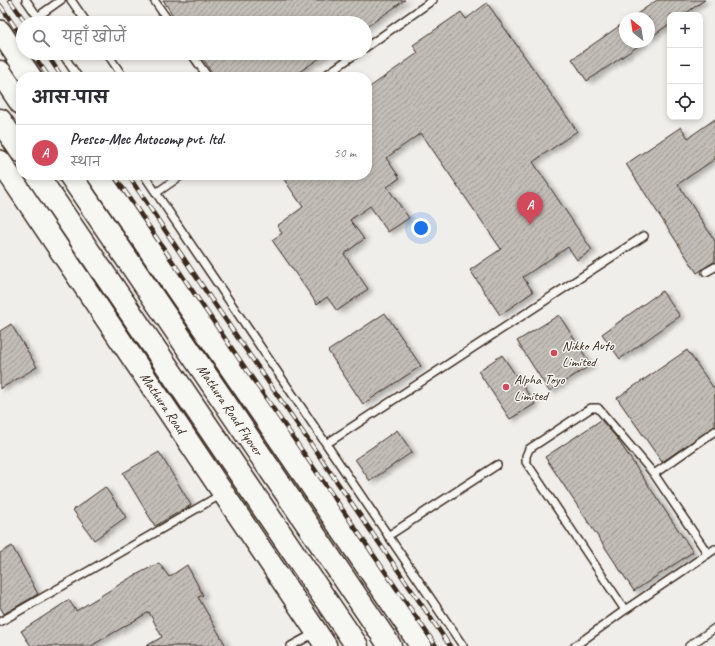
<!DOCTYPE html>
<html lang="hi">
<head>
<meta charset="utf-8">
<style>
	:root { --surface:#fff; --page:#f2f2f3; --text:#2b2b33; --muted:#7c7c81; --line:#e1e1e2; --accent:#d1495b }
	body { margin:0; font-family:Caveat,"Playpen Sans Deva",sans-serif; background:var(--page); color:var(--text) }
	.controls { position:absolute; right:12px; top:12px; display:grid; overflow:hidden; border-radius:8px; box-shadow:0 2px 6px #0003 }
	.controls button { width:36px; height:36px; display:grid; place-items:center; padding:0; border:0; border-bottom:1px solid var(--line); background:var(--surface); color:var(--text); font:20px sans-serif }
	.compass { position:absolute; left:619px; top:12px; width:36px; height:36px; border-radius:50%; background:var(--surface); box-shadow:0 2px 6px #0003; rotate:330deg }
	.you { position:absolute; left:421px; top:228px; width:14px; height:14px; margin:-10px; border:3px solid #fff; border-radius:50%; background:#1a73e8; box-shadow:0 0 0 6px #1a73e833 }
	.badge { display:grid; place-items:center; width:26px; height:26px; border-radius:50%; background:var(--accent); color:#fff; font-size:13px; font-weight:700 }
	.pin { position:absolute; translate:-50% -33px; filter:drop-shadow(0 1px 2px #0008) }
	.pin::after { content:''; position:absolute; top:21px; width:14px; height:12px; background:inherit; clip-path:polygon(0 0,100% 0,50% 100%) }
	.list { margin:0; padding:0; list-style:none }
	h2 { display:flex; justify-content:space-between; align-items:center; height:52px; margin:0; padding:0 16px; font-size:17px }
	h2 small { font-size:13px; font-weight:400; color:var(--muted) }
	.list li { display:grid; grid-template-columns:26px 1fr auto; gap:12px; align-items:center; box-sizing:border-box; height:56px; padding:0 16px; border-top:1px solid var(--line) }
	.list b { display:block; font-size:15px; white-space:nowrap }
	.list p { margin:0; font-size:13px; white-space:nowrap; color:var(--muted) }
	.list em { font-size:13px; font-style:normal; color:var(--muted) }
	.icon { flex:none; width:22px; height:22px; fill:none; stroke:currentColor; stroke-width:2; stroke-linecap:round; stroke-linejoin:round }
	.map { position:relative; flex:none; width:715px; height:646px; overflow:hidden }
	.search { position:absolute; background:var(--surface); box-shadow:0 2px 6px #0003; left:16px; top:16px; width:356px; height:44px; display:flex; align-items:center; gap:10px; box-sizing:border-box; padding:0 14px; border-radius:22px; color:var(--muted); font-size:15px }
	.panel { position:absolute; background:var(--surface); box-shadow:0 2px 6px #0003; left:16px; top:72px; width:356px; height:108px; border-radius:16px }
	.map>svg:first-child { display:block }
</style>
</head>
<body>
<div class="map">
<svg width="715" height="646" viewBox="0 0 715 646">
	<defs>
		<pattern id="building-hatch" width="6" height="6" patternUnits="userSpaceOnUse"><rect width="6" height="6" fill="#c2bdb7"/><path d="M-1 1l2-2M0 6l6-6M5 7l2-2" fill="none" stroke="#9f9a94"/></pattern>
		<filter id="shadow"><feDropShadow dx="4.5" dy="2.5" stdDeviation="2" flood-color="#0004"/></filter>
	</defs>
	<rect width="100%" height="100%" fill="#efeeea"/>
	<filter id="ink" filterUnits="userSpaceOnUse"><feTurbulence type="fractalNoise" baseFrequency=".025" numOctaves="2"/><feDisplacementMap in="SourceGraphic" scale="8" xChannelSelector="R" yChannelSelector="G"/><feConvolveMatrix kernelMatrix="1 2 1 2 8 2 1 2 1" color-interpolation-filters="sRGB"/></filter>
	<g filter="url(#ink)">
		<path fill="url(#building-hatch)" stroke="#3b2a1e" filter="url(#shadow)" d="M163 0H405L365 28V23H178Z
			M657 0H705L683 15H670V24L649 38V18H631Z
			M487 3 577 131 533 162 592 250 577 260 568 247 523 277 533 292 500 315 470 270 501 249 421 133 386 158 400 178 387 187 409 218 388 232 370 206 350 220 364 239 344 254 368 289 337 311 327 297 317 304 272 240 282 233 277 226 303 207 281 175H367V89L418 53 413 45 461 12 466 19Z
			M625 22V42H644L587 81 572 59Z
			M199 53H327L292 77H215Z
			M715 119V159L678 184 715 241V261L697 273 626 164 681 127 688 138Z
			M662 291 680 316 620 359 602 334Z
			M385 313 421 366 363 404 328 351Z
			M559 315 591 365 549 391 517 341Z
			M11 324 37 367 0 389V331Z
			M687 350 715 390V426L662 462 617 398Z
			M502 355 535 404 510 419 478 371Z
			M601 420 616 437 693 552 634 591 545 457Z
			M397 430 412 452 370 481 355 459Z
			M159 452 191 505 155 526 123 473Z
			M105 487 126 517 94 540 73 510Z
			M12 546 38 594 4 614 0 607V553Z
			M159 563 169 577 187 565 203 595 198 597 226 646H146L162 637 149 612 91 646H31L21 631 69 600 76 611 130 578Z"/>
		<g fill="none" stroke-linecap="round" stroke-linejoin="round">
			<g stroke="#3b2a1e" stroke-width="10">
				<path id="service" d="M26 0 42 23
					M71 0 87 23
					M154 0 170 23
					M37 17 61 0
					M365 48 433 0
					M62 53 78 77
					M107 53 123 77
					M191 53 208 77
					M323 77 357 53
					M144 175 463 646
					M156 193 182 175
					M706 272 715 267
					M326 444 644 236
					M654 474 715 431
					M388 536 497 465
					M625 610 526 462V456L529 449 591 408H598L654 474 708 554
					M0 622 222 494
					M291 646 315 633
					M575 646 625 610 715 549
					M689 646 715 628"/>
			</g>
			<g stroke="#3b2a1e" stroke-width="24">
				<path id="secondary" d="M0 31 31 77
					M0 161 326 646
					M98 175 421 646"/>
			</g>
			<g stroke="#3b2a1e" stroke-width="25">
				<path id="trunk" d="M0 72 21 103
					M0 120 21 151
					M37 175 357 646
					M70 175 390 646"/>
			</g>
			<use href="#service" stroke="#f6f6f2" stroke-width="7"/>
			<use href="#secondary" stroke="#f6f6f2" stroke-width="21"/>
			<use href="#trunk" stroke="#f6f6f2" stroke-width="22"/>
			<g stroke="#3b2a1e" stroke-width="4.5">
				<path id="rail" d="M10 0 26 23
					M0 5 23 39
					M32 53 49 77
					M46 53 62 77
					M114 175 198 299 436 646
					M128 175 207 293 450 646"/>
			</g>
			<use href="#rail" stroke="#f6f6f2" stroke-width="3" stroke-dasharray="9" stroke-linecap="butt"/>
		</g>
	</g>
	<g fill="#d1495b" stroke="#f6f6f2" stroke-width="1.5">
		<circle cx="554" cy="353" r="4"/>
		<circle cx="506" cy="387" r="4"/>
	</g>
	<g text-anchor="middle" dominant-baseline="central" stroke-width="3" stroke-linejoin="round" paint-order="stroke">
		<g font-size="14" fill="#3b2a1e" stroke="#f6f6f2" text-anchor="start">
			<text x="562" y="345">Nikko Auto<tspan x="562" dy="16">Limited</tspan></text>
			<text x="514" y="379">Alpha Toyo<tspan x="514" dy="16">Limited</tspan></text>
		</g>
		<g font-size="14" fill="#3b2a1e" stroke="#f6f6f2">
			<text transform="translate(163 403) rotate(56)">Mathura Road</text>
			<text transform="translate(230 410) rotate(56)">Mathura Road Flyover</text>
		</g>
	</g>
</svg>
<div class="controls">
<button>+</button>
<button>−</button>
<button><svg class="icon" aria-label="locate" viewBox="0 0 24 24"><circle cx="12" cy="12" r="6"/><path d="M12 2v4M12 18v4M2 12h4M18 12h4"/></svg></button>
</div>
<svg class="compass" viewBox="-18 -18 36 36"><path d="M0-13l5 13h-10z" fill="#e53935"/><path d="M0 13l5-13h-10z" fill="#7c7c81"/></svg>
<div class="you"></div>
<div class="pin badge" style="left:530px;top:225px">A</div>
<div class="search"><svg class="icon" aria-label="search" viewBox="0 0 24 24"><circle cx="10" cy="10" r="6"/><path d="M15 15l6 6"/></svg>यहाँ खोजें</div>
<section class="panel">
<h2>आस-पास<small></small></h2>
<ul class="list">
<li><span class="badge">A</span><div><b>Presco-Mec Autocomp pvt. ltd.</b><p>स्थान</p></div><em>50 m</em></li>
</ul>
</section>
</div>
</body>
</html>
